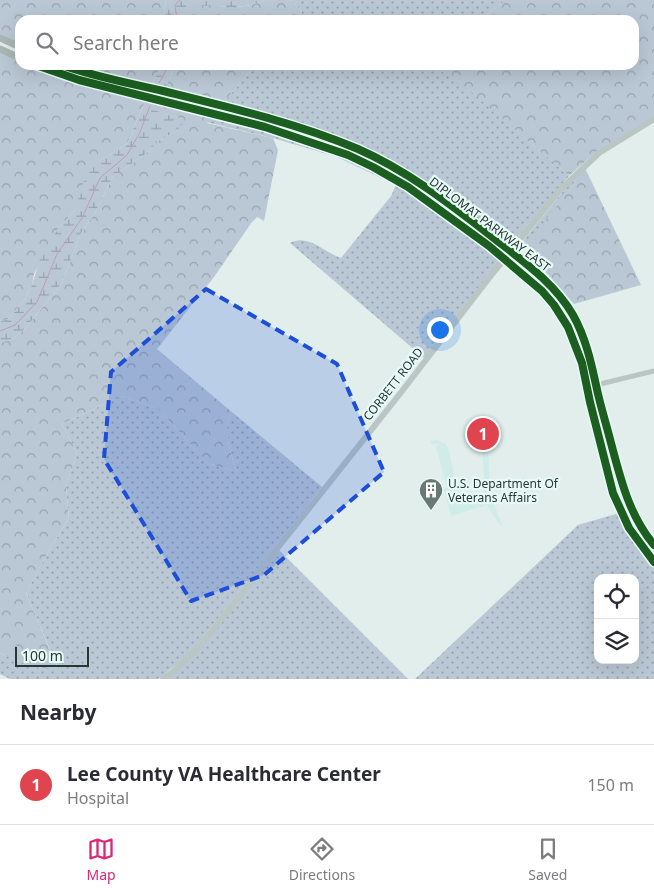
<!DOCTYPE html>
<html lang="en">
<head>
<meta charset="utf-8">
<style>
	:root { --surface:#fff; --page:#f7f7f7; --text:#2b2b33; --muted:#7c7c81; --line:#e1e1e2; --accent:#db2777 }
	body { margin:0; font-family:"Noto Sans",sans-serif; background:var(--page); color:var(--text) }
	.controls { position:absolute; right:15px; bottom:15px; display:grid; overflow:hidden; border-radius:10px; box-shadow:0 5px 20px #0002 }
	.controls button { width:45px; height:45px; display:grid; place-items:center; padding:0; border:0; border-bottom:1px solid var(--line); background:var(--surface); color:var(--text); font:25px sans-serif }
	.scale { position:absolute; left:15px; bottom:12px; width:74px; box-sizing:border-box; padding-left:5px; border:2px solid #283832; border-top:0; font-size:14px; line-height:18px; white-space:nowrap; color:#283832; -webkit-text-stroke:4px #e8faf8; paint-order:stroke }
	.you { position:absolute; left:439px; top:329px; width:18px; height:18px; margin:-12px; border:4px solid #fff; border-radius:50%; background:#1a73e8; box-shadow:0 0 0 8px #1a73e833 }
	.badge { display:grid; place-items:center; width:32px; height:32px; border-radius:50%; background:var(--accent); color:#fff; font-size:16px; font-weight:700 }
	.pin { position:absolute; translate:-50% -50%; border:2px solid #fff; box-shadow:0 1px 5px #0006 }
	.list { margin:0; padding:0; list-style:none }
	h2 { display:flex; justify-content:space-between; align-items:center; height:65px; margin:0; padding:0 20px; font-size:21px }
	h2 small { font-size:16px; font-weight:400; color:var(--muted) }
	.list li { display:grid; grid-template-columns:32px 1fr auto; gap:15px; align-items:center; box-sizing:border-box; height:80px; padding:0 20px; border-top:1px solid var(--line) }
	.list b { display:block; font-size:19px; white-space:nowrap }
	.list p { margin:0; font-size:16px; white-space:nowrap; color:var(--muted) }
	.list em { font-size:16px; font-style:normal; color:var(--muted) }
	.icon { flex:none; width:28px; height:28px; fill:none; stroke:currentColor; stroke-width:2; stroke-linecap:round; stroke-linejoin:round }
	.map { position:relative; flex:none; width:654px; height:679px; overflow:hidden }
	.search { position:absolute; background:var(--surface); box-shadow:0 5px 20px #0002; left:15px; right:15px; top:15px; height:55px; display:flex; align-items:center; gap:12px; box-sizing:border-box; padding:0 18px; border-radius:15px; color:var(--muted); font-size:19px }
	.sheet { height:145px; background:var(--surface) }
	nav { display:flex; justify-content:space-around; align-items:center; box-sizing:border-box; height:70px; border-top:1px solid var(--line); background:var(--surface); font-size:14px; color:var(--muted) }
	nav a { display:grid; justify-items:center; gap:2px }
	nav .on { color:var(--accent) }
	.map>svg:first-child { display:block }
</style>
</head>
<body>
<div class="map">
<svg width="654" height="679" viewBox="0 0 654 679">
	<defs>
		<pattern id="grass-dots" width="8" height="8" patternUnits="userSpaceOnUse" patternTransform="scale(1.25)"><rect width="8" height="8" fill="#bac8d5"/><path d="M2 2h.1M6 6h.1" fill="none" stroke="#97a3ad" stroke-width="1.8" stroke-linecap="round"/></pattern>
		<pattern id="forest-crowns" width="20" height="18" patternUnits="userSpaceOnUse" patternTransform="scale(1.25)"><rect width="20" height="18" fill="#bac8d5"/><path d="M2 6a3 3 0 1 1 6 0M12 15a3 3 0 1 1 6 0" fill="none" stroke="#97a3ad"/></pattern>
		<pattern id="wetland-marsh" width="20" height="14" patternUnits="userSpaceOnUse" patternTransform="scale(1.25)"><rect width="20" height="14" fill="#bac8d5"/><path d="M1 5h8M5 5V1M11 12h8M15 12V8" fill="none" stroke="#97a3ad"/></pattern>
	</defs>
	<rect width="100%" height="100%" fill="#e1eeec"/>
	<path fill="url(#grass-dots)" fill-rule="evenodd" d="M291 0H502L503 3 479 20H296L302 12Z
		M256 65H433L469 89 569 176 510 247 388 161 222 104Z
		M211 117 264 130 355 161 407 189 500 260 424 358 290 243C308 233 325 253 341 258L391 196 396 185 337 157 273 138 206 122Z
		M278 124C319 137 360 150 397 173L395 176 350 152 277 128Z
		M401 176 463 218 507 252 504 255 458 219 399 179Z
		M573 179 576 182 519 254 515 251Z
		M121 396 158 409 208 463 237 472C232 457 220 425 233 413L322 487 197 645 184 659 158 679H10L0 674V653L34 667 58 668 26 593 47 554 69 518 66 486 77 453 62 424Z
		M619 513 636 543 654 566V679H415L578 525ZM598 578H635V660H598Z
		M279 550 408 679H168Z"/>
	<path fill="url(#forest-crowns)" d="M0 0H166L164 11 167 20H20V44L0 35Z
		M265 0H291L302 12 296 20H184L182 14 186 7C200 1 215 7 230 7 242 7 254 5 265 0Z
		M502 0H654V116L597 151 569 176 469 90 433 65H634V20H479L503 3Z
		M0 52 20 61V65H29L78 83 146 100 133 129 132 135 126 144 98 162 75 210 58 229 34 274 32 285 25 299 8 319 0 321Z
		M70 65H161L152 86Z
		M175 65H256L222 104 165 89Z
		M157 103 211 117 207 123 273 138 278 150 264 221 257 217 252 222 214 277 157 349 233 413C220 425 232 458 237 472L208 463 158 409 121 396 62 424 77 453 66 486 69 518 47 554 26 593 58 669 34 667 0 653V343L12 339 24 330 62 283 81 233 95 213 112 178 148 152 158 141 177 131 182 119 153 110Z
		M585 168 641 285 574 304 535 260 527 243 576 182 573 179Z"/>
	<path fill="url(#wetland-marsh)" d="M166 0H265C254 5 242 7 230 7 217 7 177 0 184 20H167L164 11Z
		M161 65H175L165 89 152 86Z
		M146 100 157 103 154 110 182 119V124L177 131 158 141 148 152 112 178 95 213 81 233 62 283 24 330 12 339 0 343V321L8 319 25 299 32 285 40 259 58 229 75 210 82 185 89 172 98 162 126 144 132 135 133 129Z"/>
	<path fill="#d0ece9" d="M437 440 446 444 449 450 458 497 463 501 482 496 483 494 485 488 482 448 486 443 488 444 490 495 503 527H501L487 505 451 516 444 489 447 487 436 447 440 444H431V441Z"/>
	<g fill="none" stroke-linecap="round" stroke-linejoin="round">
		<path stroke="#bf9db5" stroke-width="1" d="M177 20 175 5 180 0
			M159 83 169 65
			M0 331 15 325 37 302 57 254 82 218 100 178 127 155 140 132 150 106"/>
		<path stroke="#bac6c3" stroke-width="5" d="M588 393 596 385 654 371"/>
		<path stroke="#bac6c3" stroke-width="6" d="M163 679 174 671 199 647 399 395 493 273 560 190 599 153 654 119"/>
		<path stroke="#aab7b4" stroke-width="7" d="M0 38 20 47
			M0 49 20 58
			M36 65 79 80 265 127 348 155 373 167 408 187 489 246 542 291 554 305 568 327 582 363 590 402 613 493 629 528 654 562
			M62 65C95 77 129 83 163 91 228 107 296 123 358 149 406 170 449 203 490 235 520 259 554 282 573 315 587 340 592 367 598 394 602 411 607 427 611 443 621 480 629 515 654 545"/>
		<g stroke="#e8faf8" stroke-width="11">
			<path id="cycleway" d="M36 65 79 80 265 127 348 155 373 167 408 187 489 246 542 291 554 305 568 327 582 363 590 402 613 493 629 528 654 562
				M62 65C95 77 129 83 163 91 228 107 296 123 358 149 406 170 449 203 490 235 520 259 554 282 573 315 587 340 592 367 598 394 602 411 607 427 611 443 621 480 629 515 654 545"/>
		</g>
		<use href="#cycleway" stroke="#1b5e20" stroke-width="8"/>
	</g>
	<path fill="#1d4ed8" fill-opacity="0.2" stroke="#1d4ed8" stroke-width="4" stroke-dasharray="10 6" stroke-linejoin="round" d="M206 289 337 364 384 472 264 575 191 601 104 459 111 372Z"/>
	<defs>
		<g id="building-pin" transform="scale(1.25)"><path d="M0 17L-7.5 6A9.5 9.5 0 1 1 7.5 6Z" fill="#697873" stroke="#e8faf8"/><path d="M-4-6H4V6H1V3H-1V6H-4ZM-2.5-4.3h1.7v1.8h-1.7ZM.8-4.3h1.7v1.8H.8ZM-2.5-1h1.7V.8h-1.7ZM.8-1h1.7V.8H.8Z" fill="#fff"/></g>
	</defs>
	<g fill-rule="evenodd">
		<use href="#building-pin" x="431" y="490"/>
	</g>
	<g text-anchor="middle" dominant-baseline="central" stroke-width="4.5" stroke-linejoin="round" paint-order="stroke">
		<g font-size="12" fill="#283832" stroke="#e8faf8">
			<text transform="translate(490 224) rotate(37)">DIPLOMAT PARKWAY EAST</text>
			<text transform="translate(393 384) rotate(-52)">CORBETT ROAD</text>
		</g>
		<g font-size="12" fill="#283832" stroke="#e8faf8" text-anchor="start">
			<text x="448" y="483">U.S. Department Of<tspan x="448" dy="14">Veterans Affairs</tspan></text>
		</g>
	</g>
</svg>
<div class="controls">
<button><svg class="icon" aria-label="locate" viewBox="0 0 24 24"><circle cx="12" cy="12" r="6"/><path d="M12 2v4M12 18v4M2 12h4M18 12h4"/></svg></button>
<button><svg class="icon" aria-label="layers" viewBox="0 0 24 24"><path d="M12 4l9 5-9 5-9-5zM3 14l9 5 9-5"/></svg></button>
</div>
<div class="scale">100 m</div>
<div class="you"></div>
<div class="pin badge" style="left:483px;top:434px;background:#e0444e">1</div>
<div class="search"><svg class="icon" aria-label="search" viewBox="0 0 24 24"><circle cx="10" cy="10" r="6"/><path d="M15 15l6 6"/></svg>Search here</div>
</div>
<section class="sheet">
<h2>Nearby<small></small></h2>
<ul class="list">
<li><span class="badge" style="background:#e0444e">1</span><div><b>Lee County VA Healthcare Center</b><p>Hospital</p></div><em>150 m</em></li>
</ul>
</section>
<nav>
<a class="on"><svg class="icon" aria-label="map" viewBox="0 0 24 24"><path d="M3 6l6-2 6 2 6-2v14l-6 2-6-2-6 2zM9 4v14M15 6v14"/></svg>Map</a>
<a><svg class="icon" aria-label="directions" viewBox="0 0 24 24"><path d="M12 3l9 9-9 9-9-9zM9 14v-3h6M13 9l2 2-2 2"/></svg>Directions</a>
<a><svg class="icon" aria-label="saved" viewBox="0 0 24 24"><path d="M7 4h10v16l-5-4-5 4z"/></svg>Saved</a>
</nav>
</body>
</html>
